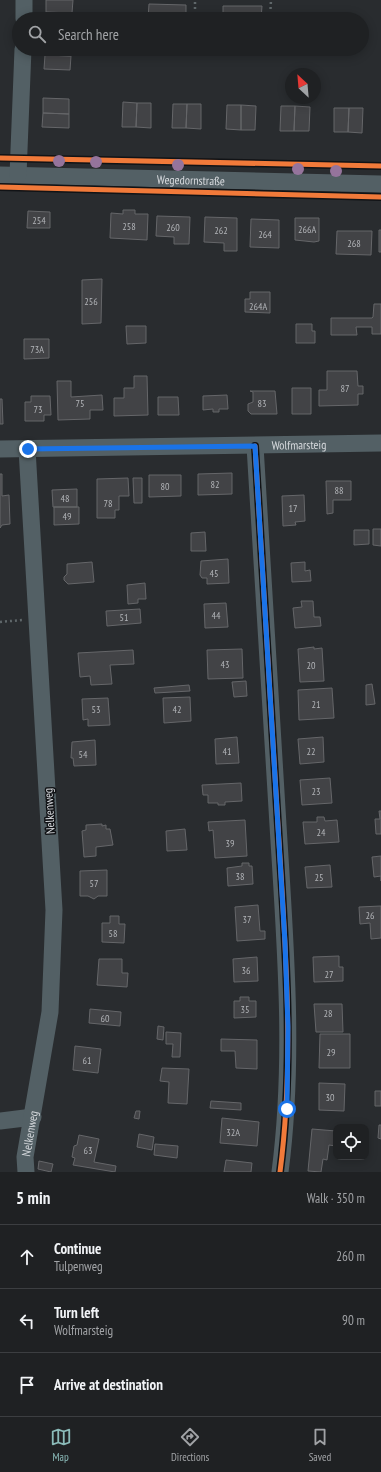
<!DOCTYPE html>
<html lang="en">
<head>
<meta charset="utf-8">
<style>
	:root { --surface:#1f2123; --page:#27292b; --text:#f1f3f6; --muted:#a1a3a6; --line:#3c3e41; --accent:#8bbbb9 }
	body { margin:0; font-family:"PT Sans Narrow",sans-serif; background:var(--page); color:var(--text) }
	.controls { position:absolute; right:12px; bottom:12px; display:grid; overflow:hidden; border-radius:8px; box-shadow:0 2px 10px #0003 }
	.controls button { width:36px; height:36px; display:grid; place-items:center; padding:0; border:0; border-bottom:1px solid var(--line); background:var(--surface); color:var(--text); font:20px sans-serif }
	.compass { position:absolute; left:285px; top:68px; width:36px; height:36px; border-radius:50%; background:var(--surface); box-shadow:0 2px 10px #0003; rotate:334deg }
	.stop { position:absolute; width:12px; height:12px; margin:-9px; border:3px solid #1a73e8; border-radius:50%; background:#fff }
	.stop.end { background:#1a73e8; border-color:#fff; box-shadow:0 1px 4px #0008 }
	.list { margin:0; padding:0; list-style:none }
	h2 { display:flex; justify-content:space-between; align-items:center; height:52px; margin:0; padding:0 16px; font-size:17px }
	h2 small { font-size:13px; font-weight:400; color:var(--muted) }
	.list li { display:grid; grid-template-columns:26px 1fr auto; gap:12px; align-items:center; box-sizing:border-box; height:64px; padding:0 16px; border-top:1px solid var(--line) }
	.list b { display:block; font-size:15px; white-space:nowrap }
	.list p { margin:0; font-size:13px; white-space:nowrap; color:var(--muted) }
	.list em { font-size:13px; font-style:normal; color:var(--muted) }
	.icon { flex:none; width:22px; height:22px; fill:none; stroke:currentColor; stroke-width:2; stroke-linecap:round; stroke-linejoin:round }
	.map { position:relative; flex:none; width:381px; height:1172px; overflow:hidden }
	.search { position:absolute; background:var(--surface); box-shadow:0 2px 10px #0003; left:12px; right:12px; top:12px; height:44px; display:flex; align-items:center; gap:10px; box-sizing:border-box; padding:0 14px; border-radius:22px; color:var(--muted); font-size:15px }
	.sheet { height:244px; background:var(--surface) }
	nav { display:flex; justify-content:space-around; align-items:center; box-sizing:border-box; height:56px; border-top:1px solid var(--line); background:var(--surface); font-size:11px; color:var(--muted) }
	nav a { display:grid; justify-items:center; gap:2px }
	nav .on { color:var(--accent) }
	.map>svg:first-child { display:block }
</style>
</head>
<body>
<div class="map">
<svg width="381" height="1172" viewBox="0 0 381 1172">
	<rect width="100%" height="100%" fill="#292c2f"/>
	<path fill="#424346" stroke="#656669" d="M46 0H73L72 13 46 12Z
		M149 4 186 5V19H148Z
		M223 6H262L261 19H223Z
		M45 49H71V56L45 55Z
		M222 49H260V51Z
		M45 55 71 56 70 70 44 69Z
		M43 98 69 99V114L43 113Z
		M123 102 137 103 136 127H122Z
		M137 103H151V128L136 127Z
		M173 104H187L186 128H172Z
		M187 104H201V129L186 128Z
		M227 105H241V130L226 129Z
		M241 105 256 106 255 130H241Z
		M281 106H295L294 131H280Z
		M295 106 310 107 309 131H294Z
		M334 108H349L348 132H334Z
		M349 108H363L362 133 348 132Z
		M43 113 69 114V128L42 127Z
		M123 210H135V214H148L147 240 110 238 111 213 123 214Z
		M28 211 50 212V228H27Z
		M157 216 190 217 189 244H174V237L156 236Z
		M205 217 237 218V251H224V243L204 242Z
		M295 218H319V241L314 242 295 240Z
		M251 219 279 220V248L250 247Z
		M379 230H381V252H379Z
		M337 231H372L371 255 336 254Z
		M102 279 101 323 82 324V280Z
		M250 292H270V313L245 312V299H250Z
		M374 304H381V334H372V327H356L357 335H331V318H372L373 317Z
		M296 324H312V331H315V343H296Z
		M126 326H146V343L127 344Z
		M24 339H49V358L24 359Z
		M327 371H357L358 386H363V394H358V405L319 406V390H327Z
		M134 376H147L148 415 114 416V398H124V388H134Z
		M57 381H71V397L102 395 103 410H90V419L58 420Z
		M292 388H311V414H292Z
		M250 391H275L277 414H251L248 411V404L253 402V392Z
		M227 395 228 409H219V412H213V409L203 410V396Z
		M31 396H50L51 415H44V421H25V402H31Z
		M158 397H178L179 415H158Z
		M0 399H2L3 424H0Z
		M232 473V494L198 495V474Z
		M0 474H2V496L9 495 10 524 2 525 0 528Z
		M149 475H181V496L149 497Z
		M128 478 129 496H119V510H115V518H97V479Z
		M133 478H142V503H134Z
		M326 481H351V500H333V513L327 514Z
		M77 489V507H53L52 490Z
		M304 495 305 521 295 522 296 525 283 526 282 496Z
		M54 507H79V524L54 525Z
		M373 529H381V546L373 545Z
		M354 530H369V544L354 545Z
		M205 532 206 551H191V533Z
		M228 559 229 583 207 584V578H202L200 575 201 561Z
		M92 562 94 582 68 584 64 580V577L67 574V564Z
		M305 562V571L310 570 311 581 292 582 291 563Z
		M145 583 146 599H138V603L128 604 127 585Z
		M301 601H313L314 617H320L321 626 295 628 293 608 302 607Z
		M226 603 228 627 205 628 204 604Z
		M140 609 141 623 107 626 106 611Z
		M314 647V649L322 648 324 681 300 682 298 649Z
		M242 649 243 678 208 679 207 650Z
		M133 650 134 664 110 665 112 684 91 685 90 676 80 677 78 653Z
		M246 681 247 696 234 697 232 682Z
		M372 684 375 704 366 705V685Z
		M189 685 190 691 155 693 154 688Z
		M332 688 334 718 299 720 298 690Z
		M190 697 191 721 164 723 163 698Z
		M108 698 110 725 88 726V719L83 720 82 699Z
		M237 737 239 763 216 764 215 739Z
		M323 737 324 762 300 764 298 739Z
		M95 740 96 765 74 766 73 758H71L72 742Z
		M330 778 332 803 302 805 300 780Z
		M241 783 242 801 225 802V805H218V803H208V795H203L202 785Z
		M379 811H381V834H376L375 819H380Z
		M317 817H324L325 821 337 820 339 842 305 844 303 822H317Z
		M245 820 247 856 215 858 213 830 209 831 208 822Z
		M102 824V826L106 825V829H110L113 845 96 847V856L84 857 82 831 86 830V825Z
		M185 829 187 850 167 851 166 831Z
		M381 856V881V876L374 877 372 857Z
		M242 863H249V866H252L253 884 228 886 227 868 242 866Z
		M330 865 332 887 307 888 305 867Z
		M107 870V896H98L94 899 88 896H80V871Z
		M258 905 260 931H265V939L237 941 235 907Z
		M381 906V938L371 939 370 923 360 924 359 907Z
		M110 916H119V924H125L124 943 102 942V923H110Z
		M339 956V967H343V981L314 982 313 957Z
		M257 957 258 981 234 982 233 959Z
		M99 959H122V973H128L127 987 97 985Z
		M240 997H249V1001H256V1017L234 1018V1001H240Z
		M314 1004H342L343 1032H316Z
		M90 1009 121 1012 120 1026 89 1023Z
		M158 1026 164 1027 163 1040 157 1039Z
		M166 1032 181 1033 180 1057H172L173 1044H166Z
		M320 1034H350V1068H319Z
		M221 1039 257 1040V1069L236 1068 235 1051H221Z
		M75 1046 101 1049 98 1073 73 1070Z
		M162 1068 189 1069 187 1104 168 1103 169 1082 160 1081Z
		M319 1083 345 1084 344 1111 319 1110Z
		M375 1091H381V1106H375Z
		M211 1101 241 1103V1110L210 1108Z
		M136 1111H140L139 1119 134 1118Z
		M222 1118 259 1122 257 1146 220 1143Z
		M379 1125H381V1139L378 1138Z
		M312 1129 336 1131V1146L329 1145 327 1160 323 1159 321 1172 308 1171Z
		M139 1134 154 1137 152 1150 137 1147Z
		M79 1135 99 1139 94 1162 116 1166 115 1172 73 1165 75 1158 72 1157 74 1146 77 1145Z
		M155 1144 178 1146 177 1158 154 1155Z
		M226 1160 252 1163 251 1172H224Z
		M39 1161 53 1164 51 1172 38 1169Z"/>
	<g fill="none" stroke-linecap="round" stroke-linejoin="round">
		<path stroke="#5f676a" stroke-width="2.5" stroke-dasharray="2 3" stroke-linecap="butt" d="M195 19V0
			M270 19 271 0
			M0 622 22 620"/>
		<g stroke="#536065" stroke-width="17">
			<path d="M24 19V0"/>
			<path id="s1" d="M0 175 381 184"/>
			<path d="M18 175 23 49"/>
			<path d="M255 446C263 572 270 699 278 825 285 941 295 1057 280 1172"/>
			<path id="s2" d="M0 449 381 443"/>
			<path d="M0 1121 33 1117"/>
			<path id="s3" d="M26 1172 25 1157 50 1012 54 910 27 449"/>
		</g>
		<g stroke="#111316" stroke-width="8">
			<path id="cycleway" d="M0 158 381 166
				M0 187 381 197
				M255 446C263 572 270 699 278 825 285 941 295 1057 280 1172"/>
		</g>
		<use href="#cycleway" stroke="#f17a3a" stroke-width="5"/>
	</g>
	<g fill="#95749c">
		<circle cx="59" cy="161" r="6"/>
		<circle cx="96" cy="162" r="6"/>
		<circle cx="178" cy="165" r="6"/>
		<circle cx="298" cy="169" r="6"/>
		<circle cx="336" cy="171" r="6"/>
	</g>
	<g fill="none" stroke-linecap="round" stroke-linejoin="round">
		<path stroke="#1a73e8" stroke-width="5" d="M28 449 255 446 285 943 288 1027 287 1109"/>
	</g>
	<g text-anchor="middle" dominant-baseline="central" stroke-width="3" stroke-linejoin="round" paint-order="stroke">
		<g font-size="10" fill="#b2b4b8">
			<text x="39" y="220">254</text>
			<text x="129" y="226">258</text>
			<text x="173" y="227">260</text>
			<text x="307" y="229">266A</text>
			<text x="221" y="230">262</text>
			<text x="265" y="234">264</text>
			<text x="354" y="243">268</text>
			<text x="91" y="301">256</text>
			<text x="258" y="306">264A</text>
			<text x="37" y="349">73A</text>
			<text x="345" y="388">87</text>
			<text x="80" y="403">75</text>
			<text x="262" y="403">83</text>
			<text x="38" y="409">73</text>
			<text x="215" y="484">82</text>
			<text x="165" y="486">80</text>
			<text x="339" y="490">88</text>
			<text x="65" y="498">48</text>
			<text x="108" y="503">78</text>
			<text x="293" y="508">17</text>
			<text x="67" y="516">49</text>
			<text x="214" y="573">45</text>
			<text x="216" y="615">44</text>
			<text x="124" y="617">51</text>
			<text x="225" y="664">43</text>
			<text x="311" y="665">20</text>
			<text x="316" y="704">21</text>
			<text x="96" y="709">53</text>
			<text x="177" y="709">42</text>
			<text x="227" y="751">41</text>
			<text x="311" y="751">22</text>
			<text x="83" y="754">54</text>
			<text x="316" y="791">23</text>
			<text x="321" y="832">24</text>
			<text x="230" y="843">39</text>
			<text x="240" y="876">38</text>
			<text x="319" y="877">25</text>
			<text x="94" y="883">57</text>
			<text x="370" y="915">26</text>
			<text x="247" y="919">37</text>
			<text x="113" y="933">58</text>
			<text x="246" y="970">36</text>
			<text x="329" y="974">27</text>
			<text x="245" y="1009">35</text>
			<text x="328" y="1013">28</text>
			<text x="105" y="1018">60</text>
			<text x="331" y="1052">29</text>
			<text x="87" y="1060">61</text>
			<text x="330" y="1097">30</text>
			<text x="233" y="1132">32A</text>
			<text x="88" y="1150">63</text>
		</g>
		<g font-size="12" fill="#d7dade" stroke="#111316">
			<text stroke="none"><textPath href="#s1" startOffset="191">Wegedornstraße</textPath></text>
			<text stroke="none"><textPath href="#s2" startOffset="299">Wolfmarsteig</textPath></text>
			<text transform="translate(49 811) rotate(-93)">Nelkenweg</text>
			<text stroke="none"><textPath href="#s3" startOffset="39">Nelkenweg</textPath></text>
		</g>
	</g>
</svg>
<div class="controls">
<button><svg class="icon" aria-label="locate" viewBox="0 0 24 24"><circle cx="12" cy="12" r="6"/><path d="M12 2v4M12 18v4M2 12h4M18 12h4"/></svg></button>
</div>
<svg class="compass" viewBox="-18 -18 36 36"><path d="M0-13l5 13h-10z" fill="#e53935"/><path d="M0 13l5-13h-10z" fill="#a1a3a6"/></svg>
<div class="stop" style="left:287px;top:1109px"></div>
<div class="stop end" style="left:28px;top:449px"></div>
<div class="search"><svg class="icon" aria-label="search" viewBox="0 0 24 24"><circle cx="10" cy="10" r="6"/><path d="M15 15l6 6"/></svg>Search here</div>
</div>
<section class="sheet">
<h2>5 min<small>Walk · 350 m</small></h2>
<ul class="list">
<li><svg class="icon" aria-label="ahead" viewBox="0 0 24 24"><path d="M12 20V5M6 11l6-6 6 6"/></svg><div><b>Continue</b><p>Tulpenweg</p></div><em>260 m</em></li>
<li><svg class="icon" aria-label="left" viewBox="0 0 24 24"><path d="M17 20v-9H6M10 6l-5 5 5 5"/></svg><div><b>Turn left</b><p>Wolfmarsteig</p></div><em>90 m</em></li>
<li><svg class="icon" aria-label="arrive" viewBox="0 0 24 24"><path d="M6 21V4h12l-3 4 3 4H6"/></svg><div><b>Arrive at destination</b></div></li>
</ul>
</section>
<nav>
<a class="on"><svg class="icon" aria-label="map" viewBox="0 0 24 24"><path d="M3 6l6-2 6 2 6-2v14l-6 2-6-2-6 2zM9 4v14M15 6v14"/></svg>Map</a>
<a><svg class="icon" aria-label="directions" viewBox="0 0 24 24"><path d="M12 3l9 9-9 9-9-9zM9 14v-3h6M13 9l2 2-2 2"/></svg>Directions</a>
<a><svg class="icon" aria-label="saved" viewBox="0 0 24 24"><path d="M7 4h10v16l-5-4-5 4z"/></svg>Saved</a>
</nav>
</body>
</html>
